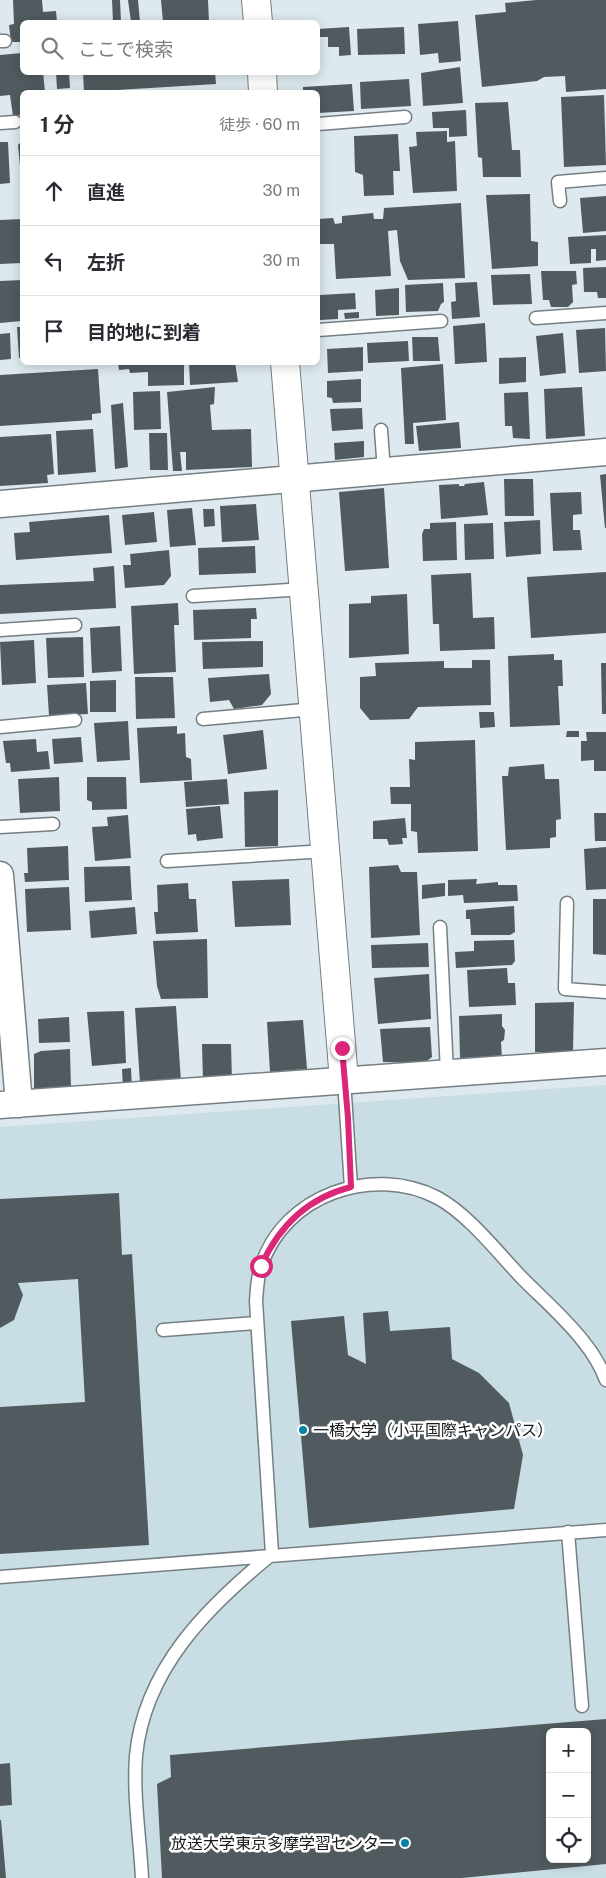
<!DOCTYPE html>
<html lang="ja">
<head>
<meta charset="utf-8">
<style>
	:root { --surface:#fff; --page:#f2f2f3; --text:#2b2b33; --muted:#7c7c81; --line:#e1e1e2 }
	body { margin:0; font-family:"Public Sans","Noto Sans JP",sans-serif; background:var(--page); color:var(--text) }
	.controls { position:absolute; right:15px; bottom:15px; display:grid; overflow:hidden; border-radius:8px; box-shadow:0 2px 12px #0003 }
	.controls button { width:45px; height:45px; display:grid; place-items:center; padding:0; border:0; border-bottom:1px solid var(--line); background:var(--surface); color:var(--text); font:25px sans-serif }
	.stop { position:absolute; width:15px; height:15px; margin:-11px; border:4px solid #db2777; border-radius:50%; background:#fff }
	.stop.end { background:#db2777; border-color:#fff; box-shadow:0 1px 5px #0008 }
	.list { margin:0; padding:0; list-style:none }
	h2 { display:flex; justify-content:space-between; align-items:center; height:65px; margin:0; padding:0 20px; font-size:21px }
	h2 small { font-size:16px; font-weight:400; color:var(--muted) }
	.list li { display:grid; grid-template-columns:32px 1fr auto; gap:15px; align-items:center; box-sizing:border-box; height:70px; padding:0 20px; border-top:1px solid var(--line) }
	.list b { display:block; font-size:19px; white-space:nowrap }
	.list em { font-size:16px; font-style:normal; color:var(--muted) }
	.icon { flex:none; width:28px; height:28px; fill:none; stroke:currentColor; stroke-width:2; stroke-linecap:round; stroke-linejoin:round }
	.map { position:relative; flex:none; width:606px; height:1878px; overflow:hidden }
	.search { position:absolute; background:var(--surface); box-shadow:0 2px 12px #0003; left:20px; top:20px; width:300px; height:55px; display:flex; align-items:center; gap:12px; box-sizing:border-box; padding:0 18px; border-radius:8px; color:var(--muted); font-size:19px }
	.panel { position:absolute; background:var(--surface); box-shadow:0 2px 12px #0003; left:20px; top:90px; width:300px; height:275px; border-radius:8px }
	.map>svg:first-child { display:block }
</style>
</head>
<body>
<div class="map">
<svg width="606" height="1878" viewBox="0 0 606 1878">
	<rect width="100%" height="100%" fill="#dde9ee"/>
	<path fill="#c9dde5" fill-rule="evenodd" d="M606 1085V1878H0V1127ZM550 1732H587V1859H550Z"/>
	<path fill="#515b5f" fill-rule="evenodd" d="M13 0H42L43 12 56 11 57 22H22V42H11L9 25 14 24Z
		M112 0H120L121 22H113Z
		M128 0H138L140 22H131Z
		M161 0H208L209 22H163Z
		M536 0H606V89L566 92 565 76 544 77 537 81 482 87 475 15 506 12 505 3Z
		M458 21 461 61 439 63 438 53 420 55 418 24Z
		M349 27 351 55 339 56V47H328V37H318V29Z
		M404 27 405 54 358 55 357 29Z
		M22 53V72H43L45 92H22V115L13 116 10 95 0 96V55Z
		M460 67 463 103 423 106 421 73Z
		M56 72H69L70 88 57 89Z
		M83 72H215L216 84 84 92Z
		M409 79 411 106 361 109 360 82Z
		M352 84 354 111 318 113V92H303V87Z
		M604 95 606 165 564 167 561 97Z
		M508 102 512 150H520L521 177H483L482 158 478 157 475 103Z
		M466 110 467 136 449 137V128H433L432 112Z
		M447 131V142L455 141 457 191 413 193 409 147 417 146 416 132Z
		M398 134 400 171H393L394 195 364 196 363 175 355 172 354 136Z
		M22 141V176H21L18 145Z
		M0 142H8L10 183 0 184Z
		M530 194 531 241 538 242V266L492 269 486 195Z
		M606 196V231L583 233 580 198Z
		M461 203 465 278 408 280 400 261 397 230 388 231 391 276 336 279 334 244H318V219L333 218 335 224 342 223V216L373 213 374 219H383L384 208Z
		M22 219V263L0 264V220Z
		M606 235V260L596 261V249H591V263L570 264 568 237Z
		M606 267V298H598L597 292H584L583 268Z
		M541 271H576L577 284 572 285 573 302 568 307H551L549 300H543Z
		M530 274 532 304 493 305 491 275Z
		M22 280V321L0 323V281Z
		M477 282 480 317 452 319 451 302 456 301 455 283Z
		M443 283 444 302 441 304 438 311 406 312 405 285Z
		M399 288V315L376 316 375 290Z
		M355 293 356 309 338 310V319L320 320V295Z
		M359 312V318L345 319 344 313Z
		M485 323 487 362 455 364 453 326Z
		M17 327H22V358H19Z
		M605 328 606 371 579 373 576 330Z
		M10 333 11 359 0 360V334Z
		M563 333 566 373 540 376 536 336Z
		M412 337H438L440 361H413Z
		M408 341 409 361 368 363 367 343Z
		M363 347V371L328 373 327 349Z
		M526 357V382L499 384V358Z
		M118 362H184V385L148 386V372L130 373 129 369 119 370Z
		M189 362H235L238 382 190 385Z
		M443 364 446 420 413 423 414 444H405L401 368Z
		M98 369 101 413 92 414V420L0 426V375Z
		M361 379V402L333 403 332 398 327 397V381Z
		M215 387 214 404 210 405 212 430 251 429 252 467 186 470V452H180L182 471H173L167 392Z
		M582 387 585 436 546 439 544 389Z
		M160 391 161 429 134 430 133 392Z
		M528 392 530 439 513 438 512 426H505L504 393Z
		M123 403 128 467 115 469 111 405Z
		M362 408 363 429 332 431 330 409Z
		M459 422 461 448 419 451 416 426Z
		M93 429 96 472 58 475 56 431Z
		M149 433H167L168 470H150Z
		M51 434 54 474 47 475 48 483 0 486V437Z
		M364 441V457L335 460 334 443Z
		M606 474V528H605L600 475Z
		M504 479H533L534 516H505Z
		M484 482 488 515 441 519 439 485 459 484V486H464L465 484Z
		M384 488 389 568 345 571 339 492Z
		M581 492 582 514 573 515V530H580L582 550 553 551 550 493Z
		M256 504 259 540 222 542 220 506Z
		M192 508 196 545 170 547 167 510Z
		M203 509H214L215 526 204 527Z
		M154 512 157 542 125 545 122 515Z
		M109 515 112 553 16 560 14 533 30 532 29 522Z
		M540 520 541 554 506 557 504 522Z
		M456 522 457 560 423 561 422 534 424 529H430V523Z
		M493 523 494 559 465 560 464 524Z
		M255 546 256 573 199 575 198 548Z
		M169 550 171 576 164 585 125 588 123 565H131L130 554Z
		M114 566 116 608 0 614V585L94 581 93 568Z
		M606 572V633L531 638 527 577Z
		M471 573 473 618 494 617 495 649 440 651 439 624H433L431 575Z
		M407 594 409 654 349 658V604L371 603V596Z
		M178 603 179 625H174L176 672 134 674 131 606Z
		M256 608 257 619H251V638L194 640 193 610Z
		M120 626 122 671 92 673 90 628Z
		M83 637 84 677 48 678 46 638Z
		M34 640 36 683 2 685 0 642Z
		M263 641V667L203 669 202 642Z
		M554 654V660H562L563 686H558L560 725 510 727 508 656Z
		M472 660H490L491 705 418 707 409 719 370 720 360 708V677L376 676 375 663 444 661V668H472Z
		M601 663H606V714H602Z
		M269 674 271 694 262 705 234 709 229 700 210 702 208 678Z
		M135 677H173L175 718 136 719Z
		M116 680V712H90V681Z
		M86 683 88 714 49 716 47 685Z
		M479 712H494L495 727 480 728Z
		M128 721 130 760 97 762 94 723Z
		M177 726V734L185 733 186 757 191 759 192 780 140 783 137 728Z
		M263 730 267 769 228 774 223 735Z
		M567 731H579V737H566Z
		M586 732H606V771H594V760L581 761V741H587Z
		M81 737 83 762 54 764 52 739Z
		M36 739 37 752 48 751 50 769 11 772 10 763H6L3 741Z
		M475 740 478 851 418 853 417 832 411 831V804H391L390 787H410L409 759 415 760V742Z
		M544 764 545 779H559L561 819 556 820V837L550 838V848L506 850 502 776H508L509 767Z
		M59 777 60 811 20 813 18 779Z
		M87 777H126L127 809 92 810V802L87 800Z
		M227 779 229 804 186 807 184 782Z
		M278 790V846L245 847 244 792Z
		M220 806 223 838 197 841 196 834 188 835 186 809Z
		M594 813H606V841H595Z
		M128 815 131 858 95 861 92 827 108 826 107 817Z
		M405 818 407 838H402L403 844 389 845 387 839H373V821Z
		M68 846 69 880 25 882 24 873H28L27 848Z
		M606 847V889L586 890 584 849Z
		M398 865 401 872H417L420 935 371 938 369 867Z
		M130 866 132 900 85 902 84 867Z
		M289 879 291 925 235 927 232 881Z
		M477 879 476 884 498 882V885H517L518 901 464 903 463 895 448 896V880Z
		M188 883 189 899H196L198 932 156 934 154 912H158L157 885Z
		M445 883V896L422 899V885Z
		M69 887 71 930 27 932 25 889Z
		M593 899H606V955L593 954Z
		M514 906 515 932 510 935H471L470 919H466V910Z
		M135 907 137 934 91 938 89 911Z
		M207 939 208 998 161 999 157 986 153 941Z
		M514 940 515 961 512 965 456 968 455 952 474 951V941Z
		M428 943 429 967 372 968 371 945Z
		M507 968 508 983H515L516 1005 469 1007 467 970Z
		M429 974 431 1019 378 1024 374 978Z
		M574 1002 573 1052H535V1003Z
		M176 1006 181 1082 140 1083 135 1008Z
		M124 1011 126 1063 92 1066 87 1012Z
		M502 1014V1026L505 1030 504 1040 501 1042 502 1059 472 1061 460 1058 459 1016Z
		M69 1017 70 1042 39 1043 38 1019Z
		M303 1020 307 1069 270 1072 267 1022Z
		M430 1027 432 1057 424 1063 383 1062 380 1029Z
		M202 1044H231L232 1081H203Z
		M70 1049 71 1090 34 1089V1054L41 1051Z
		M131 1068 132 1090H123L122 1069Z
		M119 1193 122 1255 132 1254 149 1545 0 1554V1407L85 1402 78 1279 18 1283 23 1295 14 1320 0 1328V1199Z
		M388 1311 390 1331 450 1327 452 1359 479 1373 509 1403 523 1455 514 1509 309 1528 291 1321 344 1316 348 1355 366 1364 363 1313Z
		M606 1719V1864L462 1878H162L157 1784 171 1777 170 1755ZM550 1732H587V1859H550Z
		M10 1763 12 1805 0 1806V1764Z
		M0 1820H1L6 1878H0Z"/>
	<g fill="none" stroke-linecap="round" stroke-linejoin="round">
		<g stroke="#757f84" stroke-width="15">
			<path id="service" d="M0 41H5
				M0 123 15 122
				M318 124 405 117
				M560 201 558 182 606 178
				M536 318 606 313
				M318 330 441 321
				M381 430 384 471
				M193 596 304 589
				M0 630 75 625
				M203 719 314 709
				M0 727 75 720
				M0 827 53 824
				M167 861 326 851
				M567 903 565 989 606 992
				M440 927 447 1072
				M344 1080 351 1187
				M163 1330 256 1323
				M568 1532 582 1706
				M0 1577 606 1530
				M142 1878C140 1838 133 1796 136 1756 144 1669 208 1606 272 1554L256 1301C257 1290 257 1278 261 1267 283 1195 373 1164 438 1198 469 1215 498 1253 523 1279 543 1299 566 1319 583 1341 592 1352 601 1367 606 1380"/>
		</g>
		<g stroke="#757f84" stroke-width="29">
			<path id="minor" d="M0 504 606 452
				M0 875 19 1104
				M0 1105 606 1062"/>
		</g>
		<g stroke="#757f84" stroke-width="30">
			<path id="tertiary" d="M256 0 258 22
				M262 72 263 92
				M285 362 344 1080"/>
		</g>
		<use href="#service" stroke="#fff" stroke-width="12"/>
		<use href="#minor" stroke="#fff" stroke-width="26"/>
		<use href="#tertiary" stroke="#fff" stroke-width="28"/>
	</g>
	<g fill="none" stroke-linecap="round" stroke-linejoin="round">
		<path stroke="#db2777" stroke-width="6" d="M261 1266C279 1226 307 1198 351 1187L348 1118 342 1048"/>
	</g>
	<g fill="#0583a7" stroke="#fff" stroke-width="2">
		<circle cx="303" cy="1430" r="5"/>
		<circle cx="405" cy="1843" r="5"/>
	</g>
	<g text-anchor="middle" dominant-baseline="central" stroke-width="5" stroke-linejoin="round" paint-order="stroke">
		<g font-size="16" fill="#15191a" stroke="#fff" text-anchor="start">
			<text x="313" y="1430">一橋大学（小平国際キャンパス）</text>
			<text x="395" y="1843" text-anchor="end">放送大学東京多摩学習センター</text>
		</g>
	</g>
</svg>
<div class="controls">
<button>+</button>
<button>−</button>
<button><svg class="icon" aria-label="locate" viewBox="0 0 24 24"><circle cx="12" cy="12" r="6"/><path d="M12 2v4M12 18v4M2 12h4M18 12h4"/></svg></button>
</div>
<div class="stop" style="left:261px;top:1266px"></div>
<div class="stop end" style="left:342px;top:1048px"></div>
<div class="search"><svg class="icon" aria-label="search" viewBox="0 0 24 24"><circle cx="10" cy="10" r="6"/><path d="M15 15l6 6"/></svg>ここで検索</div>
<section class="panel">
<h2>1 分<small>徒歩 · 60 m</small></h2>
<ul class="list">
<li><svg class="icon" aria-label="ahead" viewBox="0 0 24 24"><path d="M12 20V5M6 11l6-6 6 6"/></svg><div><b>直進</b></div><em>30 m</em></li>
<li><svg class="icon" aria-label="left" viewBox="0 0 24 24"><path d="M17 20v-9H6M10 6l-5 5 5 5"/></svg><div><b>左折</b></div><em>30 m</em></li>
<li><svg class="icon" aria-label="arrive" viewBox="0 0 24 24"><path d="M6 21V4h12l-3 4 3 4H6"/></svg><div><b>目的地に到着</b></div></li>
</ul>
</section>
</div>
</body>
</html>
